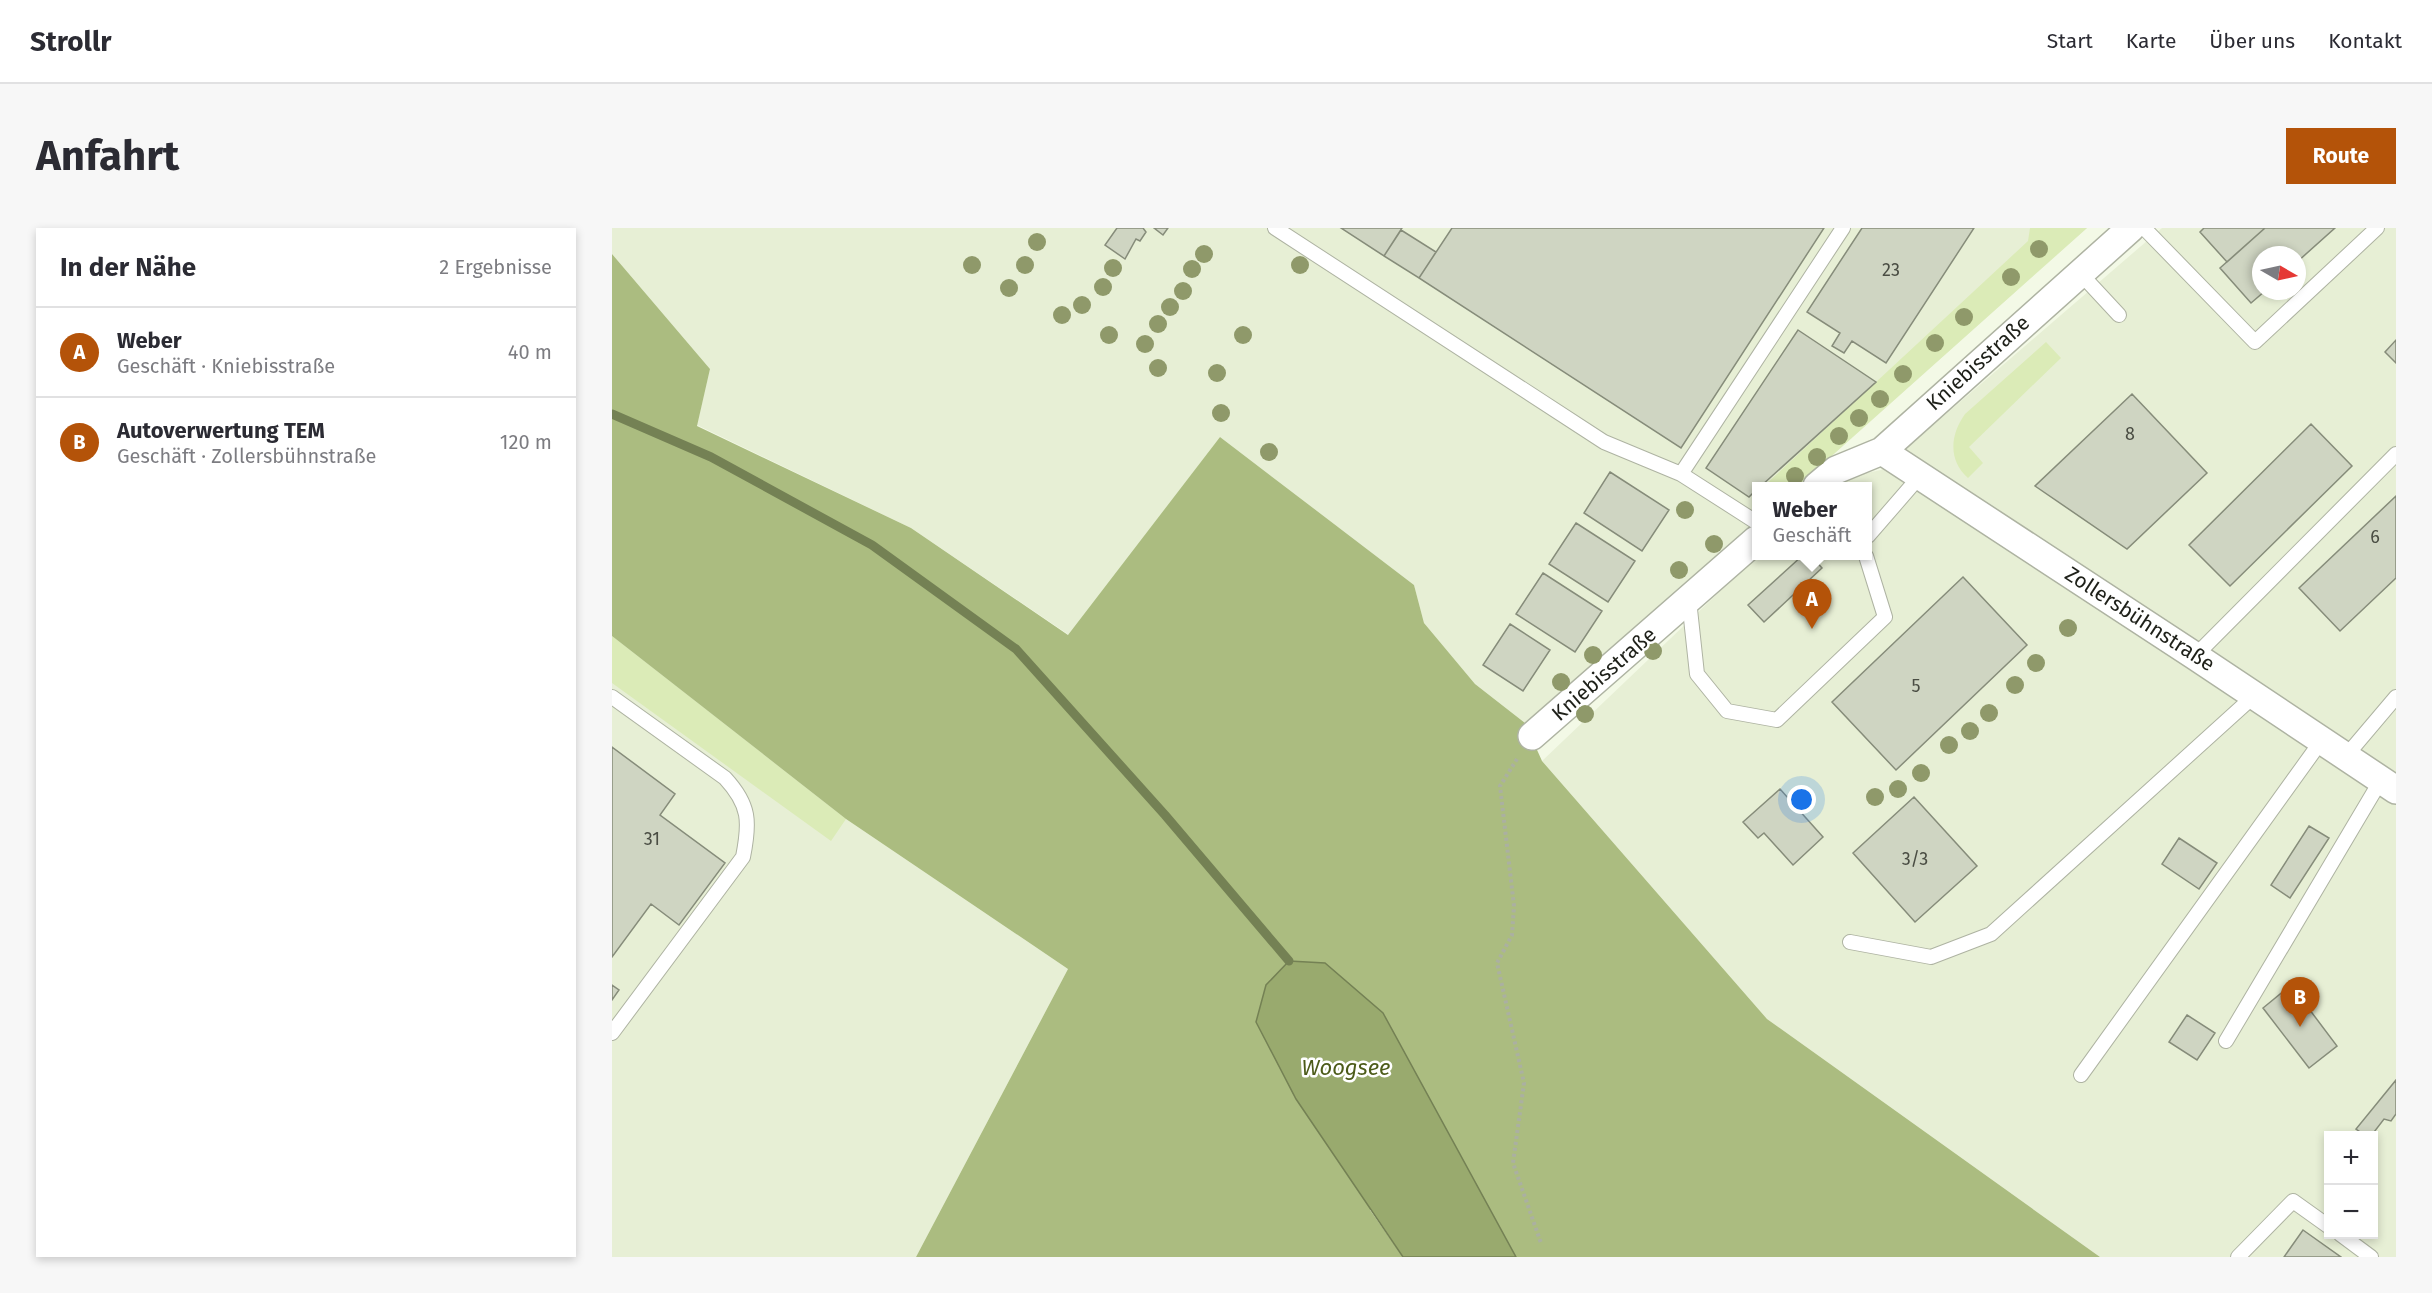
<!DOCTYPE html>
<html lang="de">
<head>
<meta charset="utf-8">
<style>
	:root { --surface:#fff; --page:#f7f7f7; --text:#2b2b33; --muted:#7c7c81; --line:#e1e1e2; --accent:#b45309 }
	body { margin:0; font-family:"Fira Sans",sans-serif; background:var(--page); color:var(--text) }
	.controls { position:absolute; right:18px; bottom:18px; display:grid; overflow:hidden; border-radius:0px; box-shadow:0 3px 9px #0003 }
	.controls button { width:54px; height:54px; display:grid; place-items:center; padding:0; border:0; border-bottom:2px solid var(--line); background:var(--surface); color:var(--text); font:30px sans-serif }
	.compass { position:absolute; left:1640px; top:18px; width:54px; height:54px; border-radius:50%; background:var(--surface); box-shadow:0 3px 9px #0003; rotate:99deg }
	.you { position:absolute; left:1190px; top:572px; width:21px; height:21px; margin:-15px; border:4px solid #fff; border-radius:50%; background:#1a73e8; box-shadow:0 0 0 9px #1a73e833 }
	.badge { display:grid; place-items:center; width:39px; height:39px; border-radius:50%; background:var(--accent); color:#fff; font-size:20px; font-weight:700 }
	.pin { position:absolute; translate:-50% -50px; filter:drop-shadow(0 2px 3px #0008) }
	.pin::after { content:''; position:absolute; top:32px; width:21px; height:18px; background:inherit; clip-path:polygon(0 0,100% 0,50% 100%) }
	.popup { position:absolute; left:1140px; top:254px; width:120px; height:78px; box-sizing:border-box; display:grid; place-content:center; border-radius:0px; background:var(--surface); filter:drop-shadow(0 2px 4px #0005); font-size:20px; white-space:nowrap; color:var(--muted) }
	.popup b { font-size:22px; color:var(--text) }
	.popup::after { content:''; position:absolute; left:50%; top:100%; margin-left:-12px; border:12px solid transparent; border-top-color:var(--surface) }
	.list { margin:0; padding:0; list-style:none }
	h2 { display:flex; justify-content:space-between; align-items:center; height:78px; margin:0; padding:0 24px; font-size:26px }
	h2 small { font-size:20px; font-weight:400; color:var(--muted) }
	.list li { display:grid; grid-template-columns:39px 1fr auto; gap:18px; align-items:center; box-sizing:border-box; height:90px; padding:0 24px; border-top:2px solid var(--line) }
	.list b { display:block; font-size:22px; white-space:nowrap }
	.list p { margin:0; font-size:20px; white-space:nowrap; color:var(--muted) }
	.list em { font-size:20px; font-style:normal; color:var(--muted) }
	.map { position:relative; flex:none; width:1784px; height:1029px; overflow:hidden; border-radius:0px }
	header { display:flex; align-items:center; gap:36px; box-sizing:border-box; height:84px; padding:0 30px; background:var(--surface); border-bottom:2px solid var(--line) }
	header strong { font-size:28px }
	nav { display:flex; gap:33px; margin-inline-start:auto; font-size:21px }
	.intro { display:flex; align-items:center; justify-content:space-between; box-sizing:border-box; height:144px; padding:0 36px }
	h1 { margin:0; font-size:42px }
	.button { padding:15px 27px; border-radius:0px; background:var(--accent); color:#fff; font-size:21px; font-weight:700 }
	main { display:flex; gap:36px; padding:0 36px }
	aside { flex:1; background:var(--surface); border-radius:0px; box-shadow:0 3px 9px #0003 }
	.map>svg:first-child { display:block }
</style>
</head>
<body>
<header>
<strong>Strollr</strong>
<nav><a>Start</a><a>Karte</a><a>Über uns</a><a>Kontakt</a></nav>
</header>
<div class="intro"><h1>Anfahrt</h1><a class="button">Route</a></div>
<main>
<aside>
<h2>In der Nähe<small>2 Ergebnisse</small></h2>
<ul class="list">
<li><span class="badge">A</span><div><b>Weber</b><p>Geschäft · Kniebisstraße</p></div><em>40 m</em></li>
<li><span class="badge">B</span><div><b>Autoverwertung TEM</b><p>Geschäft · Zollersbühnstraße</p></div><em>120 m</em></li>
</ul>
</aside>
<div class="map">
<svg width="1784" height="1029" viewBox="0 0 1784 1029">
	<rect width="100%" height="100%" fill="#f3f9e6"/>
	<path fill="#e7efd5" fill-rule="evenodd" d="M0 0H1475L1186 258H1144V295L913 495 863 456 812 395 802 357 608 209 457 407 299 300 85 197 98 141 0 26Z
		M1550 0H1784V1029H1488L1155 791 930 533 1145 328H1256V258H1217L1225 251 1269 242ZM1649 27H1685V63H1649ZM1716 908H1762V1006H1716Z
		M0 408 234 591 456 741 304 1029H0Z"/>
	<path fill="#dbebb7" d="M1418 0H1475L1186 258H1152L1416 13Z
		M1434 114 1449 130 1357 219 1371 235 1356 250C1336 232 1338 207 1353 186Z
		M0 408 234 591 219 613 0 455Z"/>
	<path fill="#abbc80" d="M0 26 98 141 85 198 299 300 456 407 608 209 802 357 812 395 863 456 913 495 930 533 1155 791 1488 1029H904L835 903 758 982 791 1029H304L456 741 234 591 0 408Z"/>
	<path fill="#99aa6e" stroke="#748154" stroke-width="1.5" d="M677 733 713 735 771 785 904 1029H791L684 871 644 794 654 757Z"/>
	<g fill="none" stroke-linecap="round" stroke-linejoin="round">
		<path stroke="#748154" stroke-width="9" d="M0 186 99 229 260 317 404 421 553 587 677 733"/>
	</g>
	<path fill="#cfd5c2" stroke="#868c7a" stroke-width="1.5" d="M505 0H531L534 4 528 13 524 11 513 31 493 17Z
		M542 0H556L551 7Z
		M729 0H790L772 28Z
		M840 0H1212L1069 220 807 50Z
		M1250 0H1362L1274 135 1240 113 1232 125 1220 118 1228 105 1195 84Z
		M1592 0H1653L1615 34 1588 4Z
		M1653 0H1723L1685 34V27H1649V63H1653L1639 75 1608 40Z
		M789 2 824 24 807 50 772 28Z
		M1186 102 1264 154 1149 258H1144V262L1137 269 1094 240Z
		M1784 112V135L1773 124Z
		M1520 166 1595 245 1515 321 1423 258Z
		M1699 196 1740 238 1618 358 1577 317Z
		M998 244 1057 282 1030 323 972 285Z
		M1784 268V350L1728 403 1687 360Z
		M964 295 1023 333 996 374 937 336Z
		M1190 328H1199L1210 340 1152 394 1136 377Z
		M931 345 990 383 963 424 904 386Z
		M1351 349 1415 417 1284 542 1220 474Z
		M898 396 938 422 911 463 871 437Z
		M0 519 63 566 48 587 113 635 67 697 39 676 0 729Z
		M1168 561 1211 609 1181 637 1152 605 1146 610 1131 594Z
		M1302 569 1365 638 1303 694 1241 625Z
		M1697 598 1717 610 1678 670 1659 657Z
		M1567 610 1605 635 1587 661 1550 636Z
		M0 757 7 762 0 772Z
		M1679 757 1725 818 1697 840 1651 780Z
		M1575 787 1603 805 1585 832 1557 814Z
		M1784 852V886L1779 893 1772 891 1759 908H1754L1744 901Z
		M1691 1002 1729 1029H1672Z"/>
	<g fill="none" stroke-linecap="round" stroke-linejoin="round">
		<g stroke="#aeb3a2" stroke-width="16">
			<path id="lane" d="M663 0 992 214 1069 246 1144 294
				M1532 0 1643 114 1765 0
				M1468 45 1507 87
				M1069 246 1231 0
				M1256 308 1308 248
				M1077 372 1085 446 1115 483 1165 492 1273 389 1254 328
				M1583 428 1784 226
				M0 469 113 550C138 577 138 594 131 629L0 805
				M1734 528 1784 469
				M1238 714 1319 729 1379 706 1643 467
				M1614 813 1769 552
				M1469 847 1710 512
				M1728 1006 1759 1029
				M1626 1029 1681 973 1716 998"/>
		</g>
		<g stroke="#aeb3a2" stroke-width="30">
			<path id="street" d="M1270 223 1583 428 1784 562
				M1205 258 1224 242 1270 223 1519 0
				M920 508 1144 312"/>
		</g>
		<path stroke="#abb0a1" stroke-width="4" stroke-dasharray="3 3" stroke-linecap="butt" d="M905 531 888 558 902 678 900 707 885 735 912 855 901 935 929 1015"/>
		<use href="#lane" stroke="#fff" stroke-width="14"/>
		<use href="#street" stroke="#fff" stroke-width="27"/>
	</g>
	<g fill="#8f996a">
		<circle cx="425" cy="14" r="9"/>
		<circle cx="1427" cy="21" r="9"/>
		<circle cx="592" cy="26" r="9"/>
		<circle cx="360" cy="37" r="9"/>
		<circle cx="413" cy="37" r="9"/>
		<circle cx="688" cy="37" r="9"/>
		<circle cx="501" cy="40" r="9"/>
		<circle cx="580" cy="41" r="9"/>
		<circle cx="1399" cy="49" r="9"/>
		<circle cx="491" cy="59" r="9"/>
		<circle cx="397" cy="60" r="9"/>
		<circle cx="571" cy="63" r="9"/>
		<circle cx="470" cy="77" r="9"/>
		<circle cx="558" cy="79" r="9"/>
		<circle cx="450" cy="87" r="9"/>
		<circle cx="1352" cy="89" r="9"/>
		<circle cx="546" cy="96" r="9"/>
		<circle cx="497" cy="107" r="9"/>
		<circle cx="631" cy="107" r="9"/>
		<circle cx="1323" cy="115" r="9"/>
		<circle cx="533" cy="116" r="9"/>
		<circle cx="546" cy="140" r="9"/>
		<circle cx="605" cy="145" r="9"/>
		<circle cx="1291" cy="146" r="9"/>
		<circle cx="1268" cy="171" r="9"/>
		<circle cx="609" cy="185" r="9"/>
		<circle cx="1247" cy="190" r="9"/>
		<circle cx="1227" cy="208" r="9"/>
		<circle cx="657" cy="224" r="9"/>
		<circle cx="1205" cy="229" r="9"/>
		<circle cx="1183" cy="248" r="9"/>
		<circle cx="1073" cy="282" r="9"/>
		<circle cx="1102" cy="316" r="9"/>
		<circle cx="1067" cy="342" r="9"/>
		<circle cx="1456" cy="400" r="9"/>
		<circle cx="1041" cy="423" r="9"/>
		<circle cx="981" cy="427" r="9"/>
		<circle cx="1424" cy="435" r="9"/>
		<circle cx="949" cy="454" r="9"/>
		<circle cx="1403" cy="457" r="9"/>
		<circle cx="1377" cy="485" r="9"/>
		<circle cx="973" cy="486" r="9"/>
		<circle cx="1358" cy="503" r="9"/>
		<circle cx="1337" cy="517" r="9"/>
		<circle cx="1309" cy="545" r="9"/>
		<circle cx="1286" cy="561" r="9"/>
		<circle cx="1263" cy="569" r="9"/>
	</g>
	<g text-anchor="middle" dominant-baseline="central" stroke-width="5" stroke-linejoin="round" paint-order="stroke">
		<g font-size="18" fill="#4a4d43">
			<text x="1279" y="42">23</text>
			<text x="1518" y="206">8</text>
			<text x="1763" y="309">6</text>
			<text x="1304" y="458">5</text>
			<text x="40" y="611">31</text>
			<text x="1303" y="631">3/3</text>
		</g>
		<g font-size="21" fill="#1e2019" stroke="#fff">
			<text transform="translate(1366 135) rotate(-42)">Kniebisstraße</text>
			<text transform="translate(1528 391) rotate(33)">Zollersbühnstraße</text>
			<text transform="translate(992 446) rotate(-41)">Kniebisstraße</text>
		</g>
		<g font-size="22" font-style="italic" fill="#4c5b19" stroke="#fff">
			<text x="734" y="839">Woogsee</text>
		</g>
	</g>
</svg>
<div class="controls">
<button>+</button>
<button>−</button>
</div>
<svg class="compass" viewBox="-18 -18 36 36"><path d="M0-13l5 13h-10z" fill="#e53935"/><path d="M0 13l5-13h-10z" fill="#7c7c81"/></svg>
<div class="you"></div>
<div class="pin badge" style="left:1200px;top:401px">A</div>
<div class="popup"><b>Weber</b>Geschäft</div>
<div class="pin badge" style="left:1688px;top:799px">B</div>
</div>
</main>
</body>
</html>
